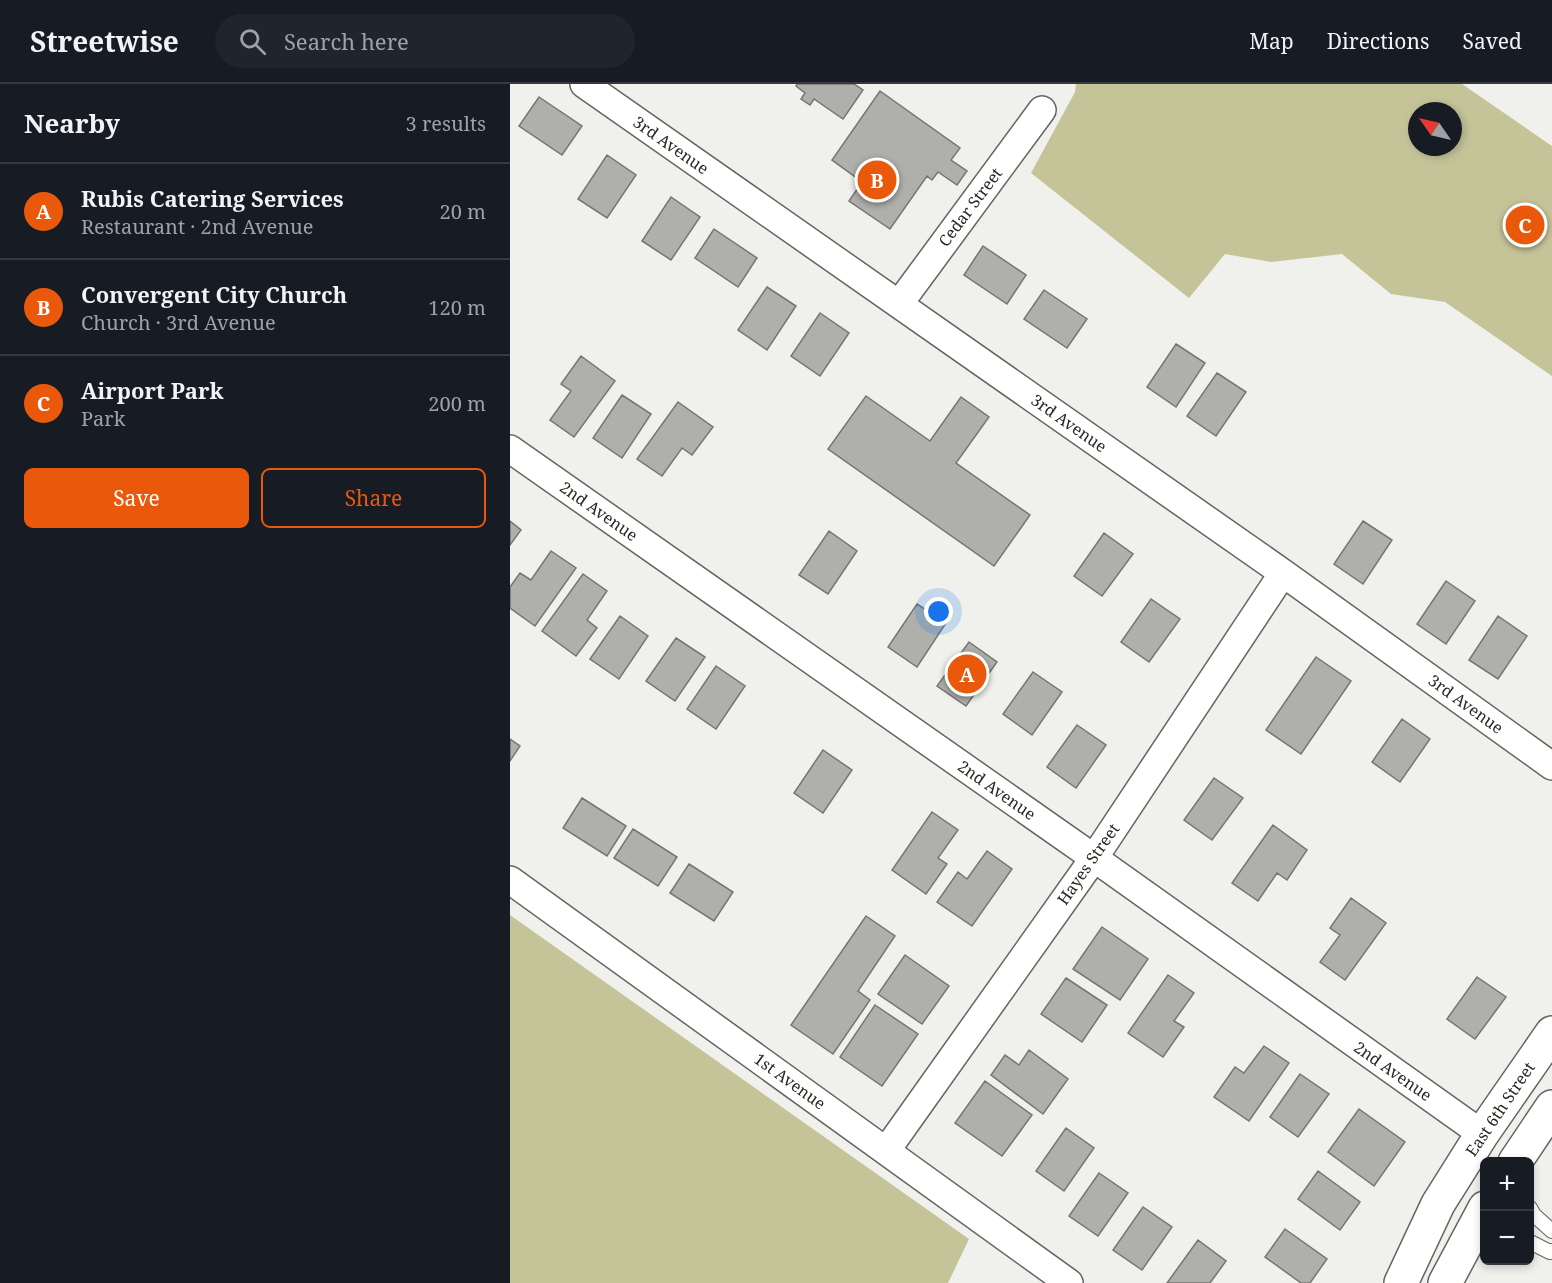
<!DOCTYPE html>
<html lang="en">
<head>
<meta charset="utf-8">
<style>
	:root { --surface:#171b24; --page:#20242c; --text:#f1f3f6; --muted:#9ea1a6; --line:#363941; --accent:#ea580c }
	body { margin:0; font-family:"Noto Serif",serif; background:var(--page); color:var(--text) }
	.controls { position:absolute; right:18px; bottom:18px; display:grid; overflow:hidden; border-radius:9px; box-shadow:0 3px 9px #0003 }
	.controls button { width:54px; height:54px; display:grid; place-items:center; padding:0; border:0; border-bottom:2px solid var(--line); background:var(--surface); color:var(--text); font:30px sans-serif }
	.compass { position:absolute; left:898px; top:18px; width:54px; height:54px; border-radius:50%; background:var(--surface); box-shadow:0 3px 9px #0003; rotate:304deg }
	.you { position:absolute; left:429px; top:528px; width:21px; height:21px; margin:-15px; border:4px solid #fff; border-radius:50%; background:#1a73e8; box-shadow:0 0 0 9px #1a73e833 }
	.badge { display:grid; place-items:center; width:39px; height:39px; border-radius:50%; background:var(--accent); color:#fff; font-size:20px; font-weight:700 }
	.pin { position:absolute; translate:-50% -50%; border:3px solid #fff; box-shadow:0 2px 6px #0006 }
	.list { margin:0; padding:0; list-style:none }
	h2 { display:flex; justify-content:space-between; align-items:center; height:78px; margin:0; padding:0 24px; font-size:26px }
	h2 small { font-size:20px; font-weight:400; color:var(--muted) }
	.list li { display:grid; grid-template-columns:39px 1fr auto; gap:18px; align-items:center; box-sizing:border-box; height:96px; padding:0 24px; border-top:2px solid var(--line) }
	.list b { display:block; font-size:22px; white-space:nowrap }
	.list p { margin:0; font-size:20px; white-space:nowrap; color:var(--muted) }
	.list em { font-size:20px; font-style:normal; color:var(--muted) }
	.actions { display:flex; gap:12px; padding:18px 24px }
	.actions a { flex:1; padding:14px 0; border:2px solid var(--accent); border-radius:9px; text-align:center; font-size:21px; color:var(--accent) }
	.actions .main { background:var(--accent); color:#fff }
	.icon { flex:none; width:33px; height:33px; fill:none; stroke:currentColor; stroke-width:2; stroke-linecap:round; stroke-linejoin:round }
	.map { position:relative; flex:none; width:1042px; height:1199px; overflow:hidden }
	header { display:flex; align-items:center; gap:36px; box-sizing:border-box; height:84px; padding:0 30px; background:var(--surface); border-bottom:2px solid var(--line) }
	header strong { font-size:28px }
	nav { display:flex; gap:33px; margin-inline-start:auto; font-size:21px }
	.search { width:420px; height:54px; background:var(--page); display:flex; align-items:center; gap:15px; box-sizing:border-box; padding:0 21px; border-radius:33px; color:var(--muted); font-size:22px }
	main { display:flex }
	aside { flex:1; background:var(--surface) }
	.map>svg:first-child { display:block }
</style>
</head>
<body>
<header>
<strong>Streetwise</strong>
<div class="search"><svg class="icon" aria-label="search" viewBox="0 0 24 24"><circle cx="10" cy="10" r="6"/><path d="M15 15l6 6"/></svg>Search here</div>
<nav><a>Map</a><a>Directions</a><a>Saved</a></nav>
</header>
<main>
<aside>
<h2>Nearby<small>3 results</small></h2>
<ul class="list">
<li><span class="badge">A</span><div><b>Rubis Catering Services</b><p>Restaurant · 2nd Avenue</p></div><em>20 m</em></li>
<li><span class="badge">B</span><div><b>Convergent City Church</b><p>Church · 3rd Avenue</p></div><em>120 m</em></li>
<li><span class="badge">C</span><div><b>Airport Park</b><p>Park</p></div><em>200 m</em></li>
</ul>
<div class="actions"><a class="main">Save</a><a>Share</a></div>
</aside>
<div class="map">
<svg width="1042" height="1199" viewBox="0 0 1042 1199">
	<rect width="100%" height="100%" fill="#f0f0ec"/>
	<path fill="#c5c499" fill-rule="evenodd" d="M566 0H952L1042 62V292L935 218 881 210 832 170 761 178 715 170 679 214 521 89 565 8ZM907 27H943V63H907Z
		M0 831 459 1155 438 1199H0Z"/>
	<path fill="#afafab" stroke="#757571" stroke-width="1.5" d="M287 0H344L353 6 333 35 304 15 300 21 291 15 295 9 286 2Z
		M370 7 450 64 441 76 457 87 447 101 428 88 422 96 417 92 380 145 339 117 352 98 322 76Z
		M29 13 72 42 52 71 9 42Z
		M97 71 126 91 97 134 68 115Z
		M161 113 190 133 161 176 132 157Z
		M204 145 247 174 228 203 185 174Z
		M473 162 516 191 497 220 454 191Z
		M257 203 286 222 257 266 228 246Z
		M534 206 577 235 557 264 514 235Z
		M310 229 339 249 310 292 281 272Z
		M666 260 695 279 666 323 637 303Z
		M71 272 105 297 64 353 40 336 61 307 51 300Z
		M707 289 736 308 706 352 677 332Z
		M112 311 141 330 112 374 83 354Z
		M356 312 420 357 451 313 479 333 446 379 520 431 484 482 318 365Z
		M168 318 203 343 182 371 172 364 152 392 127 375Z
		M0 437 11 446 0 461Z
		M853 437 882 456 853 500 824 480Z
		M319 447 347 467 318 510 289 491Z
		M594 449 623 470 592 512 564 492Z
		M41 467 66 484 25 542 0 524V503L10 489 21 496Z
		M73 490 97 507 77 536 87 544 66 572 32 547Z
		M936 497 965 517 936 560 907 540Z
		M641 515 670 535 639 578 611 558Z
		M407 520 436 539 407 583 378 563Z
		M110 532 138 552 109 595 80 575Z
		M988 532 1017 552 988 595 959 576Z
		M166 554 195 573 165 617 136 597Z
		M459 558 487 578 456 622 427 602Z
		M806 573 841 597 791 670 756 646Z
		M206 582 235 602 206 645 177 625Z
		M523 588 552 608 522 651 493 630Z
		M892 635 920 655 890 698 862 678Z
		M567 641 596 661 566 704 537 683Z
		M0 655 10 662 0 677Z
		M313 666 342 686 313 729 284 709Z
		M704 694 733 714 702 756 674 736Z
		M72 714 116 742 97 772 53 744Z
		M422 728 448 746 428 774 437 780 416 810 382 786Z
		M763 741 797 766 777 796 767 789 748 817 722 799Z
		M123 745 167 773 148 802 104 774Z
		M477 767 502 785 462 842 427 818 448 788 457 795Z
		M179 780 223 808 204 837 160 809Z
		M841 814 876 839 835 896 810 878 830 851 820 844Z
		M356 832 385 852 348 907 360 916 323 970 281 941Z
		M592 843 638 875 610 916 563 885Z
		M395 871 439 902 412 940 368 910Z
		M658 891 684 909 664 937 674 943 653 973 618 949Z
		M967 893 996 913 965 955 937 935Z
		M556 894 597 921 572 958 531 930Z
		M365 921 408 950 372 1002 330 973Z
		M754 962 779 979 739 1037 704 1013 725 983 734 989Z
		M519 966 558 995 533 1030 481 991 495 971 509 981Z
		M790 990 819 1010 788 1053 760 1033Z
		M475 997 522 1031 492 1072 445 1039Z
		M849 1025 895 1058 864 1102 818 1068Z
		M556 1044 584 1064 554 1107 526 1087Z
		M808 1087 850 1118 830 1146 788 1115Z
		M589 1089 618 1109 588 1152 559 1132Z
		M633 1123 662 1143 632 1186 603 1166Z
		M775 1145 817 1175 800 1199H791L755 1173Z
		M688 1156 716 1177 700 1199H657Z"/>
	<g fill="none" stroke-linecap="round" stroke-linejoin="round">
		<g stroke="#646461" stroke-width="16">
			<path id="lane" d="M1020 1124 1024 1131 1042 1147
				M1020 1158 1040 1168 1042 1167"/>
		</g>
		<g stroke="#646461" stroke-width="30">
			<path id="street" d="M74 0 773 489 1042 682
				M389 220 532 26
				M0 365 584 774 972 1050
				M0 796 559 1199
				M376 1067 584 774 773 489"/>
		</g>
		<g stroke="#646461" stroke-width="36">
			<path id="secondary" d="M1005 1078 1042 1023
				M891 1199 928 1120 972 1050 1042 949
				M935 1199 975 1124"/>
		</g>
		<use href="#lane" stroke="#fff" stroke-width="14"/>
		<use href="#street" stroke="#fff" stroke-width="27"/>
		<use href="#secondary" stroke="#fff" stroke-width="33"/>
	</g>
	<g text-anchor="middle" dominant-baseline="central" stroke-width="6" stroke-linejoin="round" paint-order="stroke">
		<g font-size="16" fill="#282827" stroke="#fffffe">
			<text transform="translate(161 61) rotate(35)">3rd Avenue</text>
			<text transform="translate(460 123) rotate(-53)">Cedar Street</text>
			<text transform="translate(559 339) rotate(35)">3rd Avenue</text>
			<text transform="translate(89 427) rotate(35)">2nd Avenue</text>
			<text transform="translate(956 620) rotate(36)">3rd Avenue</text>
			<text transform="translate(487 706) rotate(35)">2nd Avenue</text>
			<text transform="translate(578 780) rotate(-55)">Hayes Street</text>
			<text transform="translate(883 987) rotate(35)">2nd Avenue</text>
			<text transform="translate(280 997) rotate(36)">1st Avenue</text>
			<text transform="translate(990 1025) rotate(-56)">East 6th Street</text>
		</g>
	</g>
</svg>
<div class="controls">
<button>+</button>
<button>−</button>
</div>
<svg class="compass" viewBox="-18 -18 36 36"><path d="M0-13l5 13h-10z" fill="#e53935"/><path d="M0 13l5-13h-10z" fill="#9ea1a6"/></svg>
<div class="you"></div>
<div class="pin badge" style="left:457px;top:590px">A</div>
<div class="pin badge" style="left:367px;top:96px">B</div>
<div class="pin badge" style="left:1015px;top:141px">C</div>
</div>
</main>
</body>
</html>
